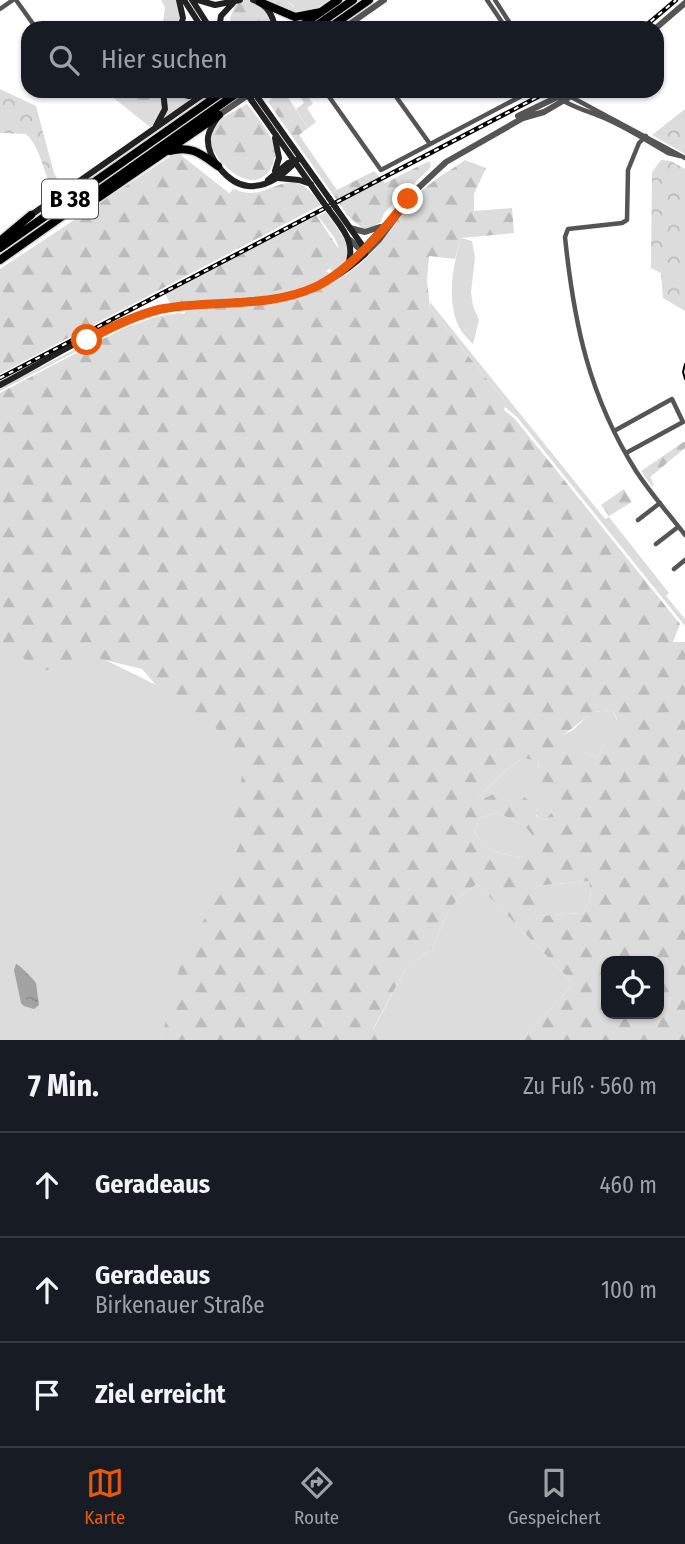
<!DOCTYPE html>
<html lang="de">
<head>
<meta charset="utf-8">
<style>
	:root { --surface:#171b24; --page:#242831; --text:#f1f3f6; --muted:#9ea1a6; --line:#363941; --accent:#ea580c }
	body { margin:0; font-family:"Fira Sans Condensed",sans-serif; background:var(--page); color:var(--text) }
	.controls { position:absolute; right:21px; bottom:21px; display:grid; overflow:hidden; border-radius:14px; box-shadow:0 2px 5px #0004 }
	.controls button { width:63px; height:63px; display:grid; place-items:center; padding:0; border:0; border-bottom:2px solid var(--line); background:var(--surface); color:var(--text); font:35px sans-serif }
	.stop { position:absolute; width:21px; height:21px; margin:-16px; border:5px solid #ea580c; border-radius:50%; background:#fff }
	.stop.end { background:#ea580c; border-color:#fff; box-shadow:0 2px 7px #0008 }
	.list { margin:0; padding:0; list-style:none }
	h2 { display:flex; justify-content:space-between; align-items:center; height:91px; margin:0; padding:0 28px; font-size:30px }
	h2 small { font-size:23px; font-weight:400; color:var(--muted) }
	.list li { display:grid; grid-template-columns:46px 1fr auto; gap:21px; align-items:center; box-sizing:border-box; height:105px; padding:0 28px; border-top:2px solid var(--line) }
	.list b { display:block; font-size:26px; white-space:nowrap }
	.list p { margin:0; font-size:23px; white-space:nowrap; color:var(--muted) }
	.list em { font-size:23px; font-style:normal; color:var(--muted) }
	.icon { flex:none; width:38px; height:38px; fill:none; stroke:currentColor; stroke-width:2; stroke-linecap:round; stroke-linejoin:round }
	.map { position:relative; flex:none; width:685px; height:1040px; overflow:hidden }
	.search { position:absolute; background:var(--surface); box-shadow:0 2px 5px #0004; left:21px; right:21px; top:21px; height:77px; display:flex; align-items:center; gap:18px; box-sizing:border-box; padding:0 24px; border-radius:21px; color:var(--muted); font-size:26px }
	.sheet { height:406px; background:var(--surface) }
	nav { display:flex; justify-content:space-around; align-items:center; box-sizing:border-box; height:98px; border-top:2px solid var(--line); background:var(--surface); font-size:19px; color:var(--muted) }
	nav a { display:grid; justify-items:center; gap:4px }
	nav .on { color:var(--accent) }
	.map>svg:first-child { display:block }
</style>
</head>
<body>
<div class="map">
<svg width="685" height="1040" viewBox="0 0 685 1040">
	<defs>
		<pattern id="forest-firs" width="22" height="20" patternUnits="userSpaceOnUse" patternTransform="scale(1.75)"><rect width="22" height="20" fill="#dcdcdc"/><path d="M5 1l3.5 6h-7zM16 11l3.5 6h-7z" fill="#bbb"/></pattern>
		<pattern id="park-crowns" width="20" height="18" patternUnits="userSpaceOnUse" patternTransform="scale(1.75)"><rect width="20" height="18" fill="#dcdcdc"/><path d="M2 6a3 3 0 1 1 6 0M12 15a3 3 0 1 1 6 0" fill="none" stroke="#bbb"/></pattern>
		<pattern id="water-ripples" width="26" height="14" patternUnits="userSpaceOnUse" patternTransform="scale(1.75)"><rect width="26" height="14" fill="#a3a3a3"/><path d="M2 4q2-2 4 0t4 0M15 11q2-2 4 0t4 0" fill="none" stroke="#8b8b8b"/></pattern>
	</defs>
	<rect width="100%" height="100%" fill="#fff"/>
	<path fill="#dcdcdc" d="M161 0H177L181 10 177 28H168L163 24 165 7Z
		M285 0H329L308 13H290L294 6Z
		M105 91 113 94 149 125C161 115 155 104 150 91H187L194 99 150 127Z
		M214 91H217L20 230 27 222Z
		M230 91H233L0 254V253Z
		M305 92 313 104 307 108 316 122 308 128 296 109 304 103 300 96Z
		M326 212 346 241 348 247 347 260 333 272 329 269C351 249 331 235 318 216Z
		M461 238 472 241 475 258 471 292 473 306 479 320 473 344C468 339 462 333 459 327 446 300 453 265 461 238Z
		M327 271 330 274C298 294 266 296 229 300L285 288Z
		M430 302 605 519 609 517 669 593 666 596 685 619V626L517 417 505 407 506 403 430 308Z
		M176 310 129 324 0 391V388L128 322Z
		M0 608 296 754 178 987 161 1040H0Z
		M612 710 617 720 597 759 560 737 573 730 592 712Z
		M523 758 539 760 538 772 552 812 544 821C529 812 523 792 504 791 495 791 488 799 478 798L505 771Z
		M495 813C513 819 527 823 536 841L527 856C504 858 487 851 474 832L480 818Z
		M589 881 591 898 583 913 536 916 533 886Z
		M477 884 571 981V987L520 1040H382L373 1030 405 970 432 948 446 916 459 897Z"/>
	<path fill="url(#forest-firs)" fill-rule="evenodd" d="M232 0H285L294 7 290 13 266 1 272 28H232L230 18 234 8 227 2Z
		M108 91H151L157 109 153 123 149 125Z
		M270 91H286L285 93 308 128 299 135 337 190 374 171 385 183 429 161 431 164 430 168 384 213 381 222 369 229H363L348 216 268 102 274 97Z
		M247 104C256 116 269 130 274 145 279 162 266 185 246 179 235 176 227 169 220 160 214 152 209 145 211 135 215 119 235 111 247 104Z
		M177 152 229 193 234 189C272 207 288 154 321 205L0 374V269Z
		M465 160 486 168 474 194V211L512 208 514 233 461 238 455 259 429 256 427 280 430 308 506 403 504 410 515 419 680 624 673 642H685V1040H520L571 987V981L477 884 459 897 446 916 432 948 405 970 373 1029 382 1040H161L180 966 221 887 242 839 233 822 247 751 241 750 226 759 216 728 174 706 142 669 97 658 31 674 24 658 0 653V393L122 329 155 317 179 313 184 314 187 309C257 305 323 307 375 249 391 231 404 208 422 191 434 179 451 170 465 160ZM612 710 617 719 597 759 561 737 593 712ZM523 758 539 761 538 772 526 789 544 795 552 812 545 820 536 816 535 804C525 798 513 789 501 791 492 793 488 799 478 798L505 771ZM495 813C513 819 527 823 535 841L527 856C504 858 487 851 474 832L480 818ZM589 881 591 898 583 913 536 916 534 886ZM606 961H659V1014H606Z
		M316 215 340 251C336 293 205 302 171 305L165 294Z
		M685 441V448L650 477 654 485 652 486 641 471Z
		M624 489 632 502 609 516 601 505Z"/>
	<path fill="url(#park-crowns)" d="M0 89 36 106 54 173 62 187 55 192C42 173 42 149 26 134L0 133Z
		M685 109V154L652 135Z
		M661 160 671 161 685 169V311L663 298 661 273 651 268 652 172Z"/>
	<path fill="url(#water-ripples)" d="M16 964C20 965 33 979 36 983L39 1005 34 1009 24 1006 21 1003 14 970Z"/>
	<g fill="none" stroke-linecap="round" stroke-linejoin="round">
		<g stroke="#dbdbdb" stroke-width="11">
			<path id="trunk" d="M260 2 295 17 321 12
				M298 28 338 0
				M313 28 353 0
				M329 28 369 0
				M170 151C191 145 201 154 218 166
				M98 198 219 115
				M0 241 31 215
				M0 248 224 91
				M0 260 240 91"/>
		</g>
		<path stroke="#555" stroke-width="4.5" d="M16 0 36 28
			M487 0 506 28
			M495 0 513 28
			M0 9 13 0
			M325 91 381 170 531 91
			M392 91 430 144
			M550 91C564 104 582 109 599 116 623 125 645 140 668 153L680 156
			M560 91 685 158
			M646 136 639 143 628 170 627 220 622 223 568 229 565 237C574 324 589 396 636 471 651 494 669 514 685 535
			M614 431 672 399 683 422 626 453
			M638 520 660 503
			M656 544 678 527
			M674 569 685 560"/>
		<path stroke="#555" stroke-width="6" d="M344 28 384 0
			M656 28 685 3
			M219 115 254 91
			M518 116 570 91
			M350 228 365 232 380 227
			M350 240 365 254 379 240 415 191 446 162 523 118 544 112 580 91
			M349 264 384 226"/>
		<path stroke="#222" stroke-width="6" d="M179 0 183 18 180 28
			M184 0 202 28
			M192 0 210 28
			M198 0 215 5 240 0
			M253 0C266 4 273 15 275 28
			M219 28 221 16 233 3
			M170 91 189 96 203 93
			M258 98 329 198
			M252 101 323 202
			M218 117C213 124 209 130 208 137 206 157 228 184 248 186 269 188 287 172 300 157
			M156 126 165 109 163 91
			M275 171 279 158 275 138
			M278 178 299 180 311 184
			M268 180 288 163 296 160
			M329 210C343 230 357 242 347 268
			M31 215 208 91
			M0 385C46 361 99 326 148 313 229 290 293 321 365 254L362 245 336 208"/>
		<use href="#trunk" stroke="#000" stroke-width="8"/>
		<path stroke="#000" stroke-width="2" d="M685 364 683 372 685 379"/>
		<g stroke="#000" stroke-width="4.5">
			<path id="rail" d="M643 28 676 0
				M0 378 549 91"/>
		</g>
		<use href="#rail" stroke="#fff" stroke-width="2" stroke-dasharray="5" stroke-linecap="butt"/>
		<path stroke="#222" stroke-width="6" d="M245 91 252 101
			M254 91 258 98
			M329 198 336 208
			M323 202 329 210"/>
	</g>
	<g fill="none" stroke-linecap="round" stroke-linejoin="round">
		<path stroke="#ea580c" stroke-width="9" d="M87 340C111 327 135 315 161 309 212 299 267 309 315 287 347 273 386 228 408 199"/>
	</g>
	<g text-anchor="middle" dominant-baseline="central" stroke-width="6" stroke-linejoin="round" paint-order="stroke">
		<rect fill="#fff" stroke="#4c4c4c" stroke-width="2" x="42" y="179.5" width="56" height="39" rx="5"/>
		<g font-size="23" font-weight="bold" fill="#000">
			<text x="70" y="199">B 38</text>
		</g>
	</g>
</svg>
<div class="controls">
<button><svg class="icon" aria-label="locate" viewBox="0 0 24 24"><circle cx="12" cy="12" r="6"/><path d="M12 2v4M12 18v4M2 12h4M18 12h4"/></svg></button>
</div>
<div class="stop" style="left:87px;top:340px"></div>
<div class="stop end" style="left:408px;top:199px"></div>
<div class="search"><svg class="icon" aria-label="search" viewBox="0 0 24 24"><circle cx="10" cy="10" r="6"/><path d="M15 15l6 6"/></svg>Hier suchen</div>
</div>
<section class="sheet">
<h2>7 Min.<small>Zu Fuß · 560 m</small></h2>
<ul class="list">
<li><svg class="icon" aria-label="ahead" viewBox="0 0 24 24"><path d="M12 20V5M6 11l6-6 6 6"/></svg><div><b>Geradeaus</b></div><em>460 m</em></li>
<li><svg class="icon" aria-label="ahead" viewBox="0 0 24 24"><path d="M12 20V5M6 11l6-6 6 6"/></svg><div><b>Geradeaus</b><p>Birkenauer Straße</p></div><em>100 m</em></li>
<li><svg class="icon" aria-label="arrive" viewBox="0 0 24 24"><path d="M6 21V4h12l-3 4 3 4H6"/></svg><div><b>Ziel erreicht</b></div></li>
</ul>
</section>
<nav>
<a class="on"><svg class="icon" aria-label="map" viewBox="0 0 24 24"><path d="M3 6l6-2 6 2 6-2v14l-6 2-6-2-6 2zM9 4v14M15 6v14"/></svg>Karte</a>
<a><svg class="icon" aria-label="directions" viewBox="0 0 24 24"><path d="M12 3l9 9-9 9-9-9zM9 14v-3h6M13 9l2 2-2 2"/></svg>Route</a>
<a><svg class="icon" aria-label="saved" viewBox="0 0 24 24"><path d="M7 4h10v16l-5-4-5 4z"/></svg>Gespeichert</a>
</nav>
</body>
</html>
